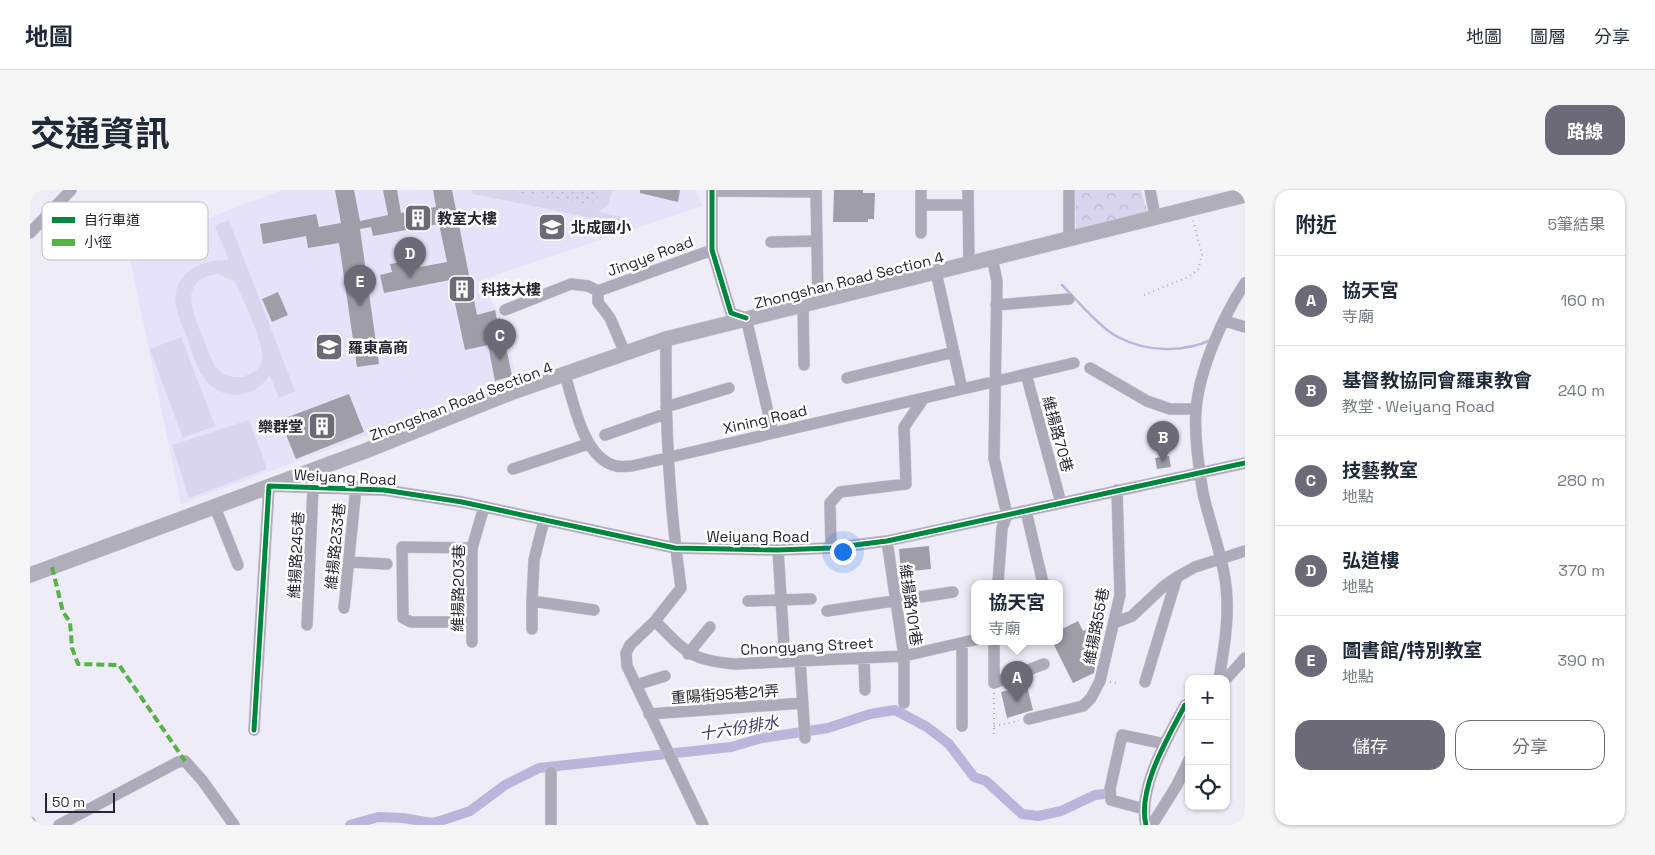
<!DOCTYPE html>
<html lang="zh-TW">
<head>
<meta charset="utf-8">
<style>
	:root { --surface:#fff; --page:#f6f6f7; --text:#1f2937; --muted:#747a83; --line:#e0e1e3; --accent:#6c6a76 }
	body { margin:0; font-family:"Space Grotesk","Noto Sans TC",sans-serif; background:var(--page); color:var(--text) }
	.controls { position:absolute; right:15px; bottom:15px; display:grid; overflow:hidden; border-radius:10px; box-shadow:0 1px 4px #0004 }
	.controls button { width:45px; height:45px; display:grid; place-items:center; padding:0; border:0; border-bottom:1px solid var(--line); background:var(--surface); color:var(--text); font:25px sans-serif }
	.scale { position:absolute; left:15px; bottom:12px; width:70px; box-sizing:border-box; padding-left:5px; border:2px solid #262431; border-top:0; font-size:14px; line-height:18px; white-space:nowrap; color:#262431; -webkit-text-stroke:4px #fff; paint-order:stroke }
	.you { position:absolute; left:812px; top:361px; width:18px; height:18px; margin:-12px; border:4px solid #fff; border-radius:50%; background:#1a73e8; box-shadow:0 0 0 8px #1a73e833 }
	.badge { display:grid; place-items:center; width:32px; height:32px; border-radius:50%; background:var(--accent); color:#fff; font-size:16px; font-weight:700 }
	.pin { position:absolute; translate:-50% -41px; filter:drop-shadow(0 1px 2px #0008) }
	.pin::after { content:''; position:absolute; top:26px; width:18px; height:15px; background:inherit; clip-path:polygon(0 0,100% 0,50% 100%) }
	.popup { position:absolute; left:941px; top:390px; width:92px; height:65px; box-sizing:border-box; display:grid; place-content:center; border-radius:10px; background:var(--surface); filter:drop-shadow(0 1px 4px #0005); font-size:16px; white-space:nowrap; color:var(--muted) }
	.popup b { font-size:19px; color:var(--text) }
	.popup::after { content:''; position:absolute; left:50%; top:100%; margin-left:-10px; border:10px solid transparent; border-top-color:var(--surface) }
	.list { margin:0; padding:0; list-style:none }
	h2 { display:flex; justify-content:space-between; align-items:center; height:65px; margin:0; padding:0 20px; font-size:21px }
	h2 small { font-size:16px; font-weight:400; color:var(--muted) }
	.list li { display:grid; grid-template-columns:32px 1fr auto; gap:15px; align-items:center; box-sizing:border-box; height:90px; padding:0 20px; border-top:1px solid var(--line) }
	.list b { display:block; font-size:19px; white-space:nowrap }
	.list p { margin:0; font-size:16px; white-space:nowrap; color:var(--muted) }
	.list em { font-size:16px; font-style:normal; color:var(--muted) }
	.actions { display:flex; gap:10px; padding:15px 20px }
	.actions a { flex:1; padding:11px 0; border:1px solid var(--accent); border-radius:15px; text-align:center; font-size:18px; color:var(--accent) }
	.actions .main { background:var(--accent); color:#fff }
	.icon { flex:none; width:28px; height:28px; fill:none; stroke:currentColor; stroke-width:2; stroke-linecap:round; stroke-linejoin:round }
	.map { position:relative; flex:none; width:1215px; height:635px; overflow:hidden; border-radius:15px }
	header { display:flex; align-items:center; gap:30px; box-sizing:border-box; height:70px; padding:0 25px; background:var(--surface); border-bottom:1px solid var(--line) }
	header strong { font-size:24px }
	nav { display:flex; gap:28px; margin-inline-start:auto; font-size:18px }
	.intro { display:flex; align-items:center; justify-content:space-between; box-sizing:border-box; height:120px; padding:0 30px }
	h1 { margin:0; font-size:35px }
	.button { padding:12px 22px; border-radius:15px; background:var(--accent); color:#fff; font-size:18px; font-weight:700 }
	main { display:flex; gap:30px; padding:0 30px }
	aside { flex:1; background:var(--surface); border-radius:15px; box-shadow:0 1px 4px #0004 }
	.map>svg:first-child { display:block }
</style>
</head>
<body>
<header>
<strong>地圖</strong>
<nav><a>地圖</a><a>圖層</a><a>分享</a></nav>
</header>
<div class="intro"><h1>交通資訊</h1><a class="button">路線</a></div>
<main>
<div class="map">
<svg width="1215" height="635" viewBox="0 0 1215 635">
	<defs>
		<pattern id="grass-dots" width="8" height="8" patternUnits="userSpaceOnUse" patternTransform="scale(1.25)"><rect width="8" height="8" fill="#d9d5ef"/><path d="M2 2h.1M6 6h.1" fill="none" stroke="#bab7cd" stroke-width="1.8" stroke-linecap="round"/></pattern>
		<pattern id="park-crowns" width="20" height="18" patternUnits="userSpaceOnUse" patternTransform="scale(1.25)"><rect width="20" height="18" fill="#d9d5ef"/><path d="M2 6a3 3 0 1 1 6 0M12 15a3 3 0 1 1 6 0" fill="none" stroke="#bab7cd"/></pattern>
	</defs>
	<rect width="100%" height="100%" fill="#eeecf7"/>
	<path fill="#e5e2f9" d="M252 0H665L673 16 448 91 471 125 487 190 151 314 98 59Z"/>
	<path fill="url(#grass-dots)" d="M471 0H572L567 10 559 15Z"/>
	<path fill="url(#park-crowns)" d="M1045 0H1111L1118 23 1046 41Z"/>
	<path fill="#d9d5ef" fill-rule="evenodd" d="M442 0H471L559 15 567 10 572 0H583L578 15 568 22 593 27 592 34 443 4Z
		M199 30 265 201 249 208 240 185C223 210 190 213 172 185 165 175 162 161 158 150 154 141 150 131 147 121 138 85 169 69 199 70L185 36ZM188 84 204 91 208 98C215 115 237 157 231 173 228 181 220 184 213 187 206 187 196 187 191 182 181 174 178 160 173 148 163 123 147 89 188 84Z
		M151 147 185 236 153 248 120 159Z
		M219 230 237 279 159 308 142 255Z"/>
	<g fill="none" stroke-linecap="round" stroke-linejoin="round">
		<path stroke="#bab5da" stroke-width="2.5" d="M1032 95C1046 109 1071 139 1088 147 1116 162 1152 163 1181 150"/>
		<path stroke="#bab5da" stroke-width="10" d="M320 635 348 627 373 628 402 633 413 630 440 621 475 595 509 578 701 557 732 548 798 538 840 524 865 520 897 537 919 554 944 587 956 591 992 624 1008 626 1031 621 1065 605 1074 604"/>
	</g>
	<path fill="#9f9da8" d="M305 0H324L330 31 358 25 353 0H367L371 23 406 17 403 0H422L447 125 465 120 467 129 470 128 482 186 465 191 458 155 435 160 420 90 354 103 350 85 362 82 360 74 389 69 390 77 417 72 409 34 343 46 341 37 330 39 349 174 327 177 309 53 278 58 276 46 233 54 230 34 286 24 289 37 311 33Z
		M610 0H650L648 12 610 3Z
		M804 0H833V3H845L844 29H838V32H803Z
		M248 102 258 125 242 132 232 109Z
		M319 204 334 242 266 269 250 230Z
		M1139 266 1141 277 1127 279 1125 268Z
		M899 356 901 379 871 382 869 359Z
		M1048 431 1053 441 1059 438 1069 460 1068 468 1065 469 1066 473 1064 483 1043 493 1022 451H1030V440Z
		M997 496 1003 520 977 528 971 502Z"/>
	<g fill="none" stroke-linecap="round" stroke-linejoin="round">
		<g stroke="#cbc9d3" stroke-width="12">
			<path id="minor" d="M682 0V60L701 123 716 128 743 243
				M786 0 788 111
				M891 0V15H938
				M938 0 939 73
				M1039 0V48
				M1120 0 1125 26
				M682 1 786 2
				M891 15V43
				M0 43 41 0
				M741 52 787 51
				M962 67 967 91 964 268 977 325
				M906 82 932 199
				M568 101 682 60
				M568 101V112L580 128 595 163
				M773 115 774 175
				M966 115 1039 109
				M475 120 541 94 558 96 568 101
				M1195 131 1215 137
				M636 149C635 232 639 315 651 398L625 431 600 455 596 463 597 476 673 635
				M1060 178 1117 211 1140 219H1166
				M996 184 1031 313
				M535 185C544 213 553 268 586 276 591 277 597 276 602 276L1044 173
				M817 188 924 162
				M636 217 699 198
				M575 245 635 224
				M483 279 558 254
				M185 317 208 375
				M996 321 1013 393
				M514 330 504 370 502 411 564 420
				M857 351 874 466V513
				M801 358 800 313 810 302 876 294 874 237 894 208
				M748 360 755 472
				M319 372 357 374
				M968 393 972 338 977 325
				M718 411 781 409
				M314 418 326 297
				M797 421 923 402
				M625 431C656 462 659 470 705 474L874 466 944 450
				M441 432H381L373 428 372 357 442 358
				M1084 433 1102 426 1134 396 1147 387 1165 377 1215 361
				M277 435 283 297
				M502 439V411
				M964 451V493L1014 474
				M442 452V358L454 317
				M658 464 680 437
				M834 468 835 500
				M770 471 775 548
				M1189 489C1195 454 1201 418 1194 383 1189 356 1179 330 1173 303 1169 277 1164 246 1166 220 1169 180 1193 126 1215 93
				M1196 489 1215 468
				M1115 492 1147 387
				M606 495 635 486
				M619 524 773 513
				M999 529 1053 516 1061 508 1070 491 1090 405 1087 300
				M932 536V453
				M224 540 239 296 354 300 432 312 645 358 748 360 801 358 857 351 1215 273
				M521 582V635
				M1114 619 1081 610 1080 599 1092 545 1135 554
				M0 632 1 635
				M29 635 148 572 155 571 172 590 204 635
				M1116 635C1107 599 1138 547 1155 515L1159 514
				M1122 635 1147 595 1159 570"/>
		</g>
		<g stroke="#cbc9d3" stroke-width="16">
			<path id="major" d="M0 385 335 261 480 203 636 149 1215 5"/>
		</g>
		<path stroke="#b0aeba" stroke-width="2" stroke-dasharray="1 4" stroke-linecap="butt" d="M1114 105 1158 87 1168 80 1172 65 1163 30
			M1080 492 1088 493
			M964 503V548
			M964 536 989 531"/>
		<use href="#minor" stroke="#adabb9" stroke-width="11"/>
		<use href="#major" stroke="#b1aebc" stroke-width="15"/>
		<path stroke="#56b246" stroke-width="4" stroke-dasharray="8 4" stroke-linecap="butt" d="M22 377 33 422 40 432 42 458 48 474 89 475 155 571"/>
		<g stroke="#fff" stroke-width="8">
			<path id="cycleway" d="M682 0V60L701 123 716 128
				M224 540 239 296 354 300 432 312 645 358 748 360 801 358 857 351 1215 273
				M1116 635C1107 599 1138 547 1155 515L1159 514"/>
		</g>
		<use href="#cycleway" stroke="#00873e" stroke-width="5"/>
	</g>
	<defs>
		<g id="building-square" transform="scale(1.4375)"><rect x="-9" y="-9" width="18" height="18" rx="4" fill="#6c6a76" stroke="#fff"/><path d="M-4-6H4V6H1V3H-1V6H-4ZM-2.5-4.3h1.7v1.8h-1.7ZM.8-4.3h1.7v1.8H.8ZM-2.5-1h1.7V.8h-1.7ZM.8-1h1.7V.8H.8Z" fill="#fff"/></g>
		<g id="school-square" transform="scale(1.4375)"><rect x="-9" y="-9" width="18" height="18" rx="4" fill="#6c6a76" stroke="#fff"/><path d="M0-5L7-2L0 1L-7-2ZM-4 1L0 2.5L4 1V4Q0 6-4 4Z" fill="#fff"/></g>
	</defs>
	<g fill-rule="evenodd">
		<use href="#building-square" x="388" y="28"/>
		<use href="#school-square" x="522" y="37"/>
		<use href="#building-square" x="432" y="99"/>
		<use href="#school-square" x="299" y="157"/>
		<use href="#building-square" x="292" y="236"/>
	</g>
	<g text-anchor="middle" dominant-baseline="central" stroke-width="5" stroke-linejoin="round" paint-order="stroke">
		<g font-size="15" font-weight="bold" fill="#262431" stroke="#fff" text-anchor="start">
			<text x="407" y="28">教室大樓</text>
			<text x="541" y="37">北成國小</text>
			<text x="451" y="99">科技大樓</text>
			<text x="318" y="157">羅東高商</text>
			<text x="273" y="236" text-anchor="end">樂群堂</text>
		</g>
		<g font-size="15" fill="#262431" stroke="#fff">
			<text transform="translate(620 66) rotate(-20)">Jingye Road</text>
			<text transform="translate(819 90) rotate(-14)">Zhongshan Road Section 4</text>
			<text transform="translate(431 211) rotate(-21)">Zhongshan Road Section 4</text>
			<text transform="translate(735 229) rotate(-13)">Xining Road</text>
			<text transform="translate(1028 244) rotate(75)">維揚路70巷</text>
			<text transform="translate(315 287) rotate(3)">Weiyang Road</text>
			<text x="728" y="346">Weiyang Road</text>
			<text transform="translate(305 356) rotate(-84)">維揚路233巷</text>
			<text transform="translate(266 365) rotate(-87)">維揚路245巷</text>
			<text transform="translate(428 398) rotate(-89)">維揚路203巷</text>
			<text transform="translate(881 415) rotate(82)">維揚路101巷</text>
			<text transform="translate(1066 436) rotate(-79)">維揚路55巷</text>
			<text transform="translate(777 456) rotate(-3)">Chongyang Street</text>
			<text transform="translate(695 504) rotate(-4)">重陽街95巷21弄</text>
		</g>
		<g font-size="16" font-style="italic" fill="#40336e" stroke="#fff">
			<text transform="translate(709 538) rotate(-9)">十六份排水</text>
		</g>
	</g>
	<rect x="12" y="12" width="166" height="58" rx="8" fill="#fff" stroke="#bebdc1" stroke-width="1"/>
	<rect x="22" y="27" width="23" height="6" fill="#00873e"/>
	<rect x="22" y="49" width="23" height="7" fill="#56b246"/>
	<g font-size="14" fill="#262431">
		<text x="54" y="35">自行車道</text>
		<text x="54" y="57">小徑</text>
	</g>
</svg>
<div class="controls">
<button>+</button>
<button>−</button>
<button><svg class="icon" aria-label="locate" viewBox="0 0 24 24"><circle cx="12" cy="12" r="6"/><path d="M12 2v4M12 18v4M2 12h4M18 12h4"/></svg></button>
</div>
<div class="scale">50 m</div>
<div class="you"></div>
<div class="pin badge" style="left:987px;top:512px">A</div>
<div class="popup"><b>協天宮</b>寺廟</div>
<div class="pin badge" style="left:1133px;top:272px">B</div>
<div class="pin badge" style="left:470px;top:170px">C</div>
<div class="pin badge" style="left:380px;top:88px">D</div>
<div class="pin badge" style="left:330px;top:116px">E</div>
</div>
<aside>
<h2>附近<small>5筆結果</small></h2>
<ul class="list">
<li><span class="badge">A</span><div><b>協天宮</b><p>寺廟</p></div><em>160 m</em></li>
<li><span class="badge">B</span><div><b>基督教協同會羅東教會</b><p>教堂 · Weiyang Road</p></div><em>240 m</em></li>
<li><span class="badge">C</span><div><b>技藝教室</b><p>地點</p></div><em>280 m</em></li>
<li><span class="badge">D</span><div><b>弘道樓</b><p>地點</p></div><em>370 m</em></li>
<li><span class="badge">E</span><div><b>圖書館/特別教室</b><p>地點</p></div><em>390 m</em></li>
</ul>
<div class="actions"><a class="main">儲存</a><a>分享</a></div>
</aside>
</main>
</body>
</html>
